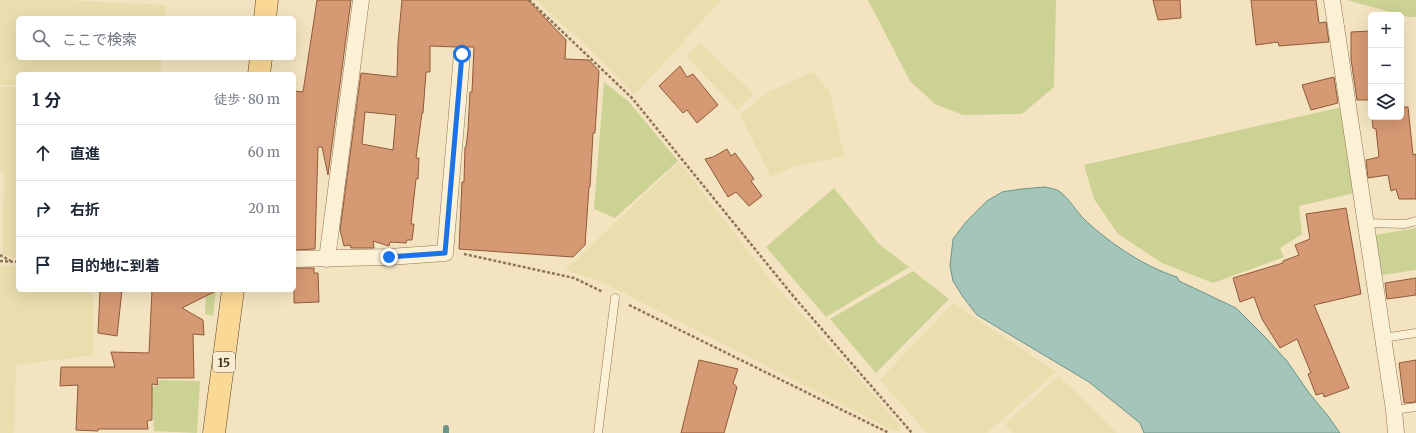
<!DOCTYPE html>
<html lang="ja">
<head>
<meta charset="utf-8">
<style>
	:root { --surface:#fff; --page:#f2f2f3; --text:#1f2937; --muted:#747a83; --line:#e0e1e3 }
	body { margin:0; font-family:Merriweather,"Noto Sans JP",serif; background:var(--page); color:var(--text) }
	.controls { position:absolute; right:12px; top:12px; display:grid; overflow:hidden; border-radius:6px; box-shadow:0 4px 16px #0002 }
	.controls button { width:36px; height:36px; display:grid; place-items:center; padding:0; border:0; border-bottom:1px solid var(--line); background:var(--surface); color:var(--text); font:20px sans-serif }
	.stop { position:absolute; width:12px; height:12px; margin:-9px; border:3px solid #1a73e8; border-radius:50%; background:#fff }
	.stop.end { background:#1a73e8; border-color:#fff; box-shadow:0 1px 4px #0008 }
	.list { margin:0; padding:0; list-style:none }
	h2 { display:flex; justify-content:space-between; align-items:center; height:52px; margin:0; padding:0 16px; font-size:17px }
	h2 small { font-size:13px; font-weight:400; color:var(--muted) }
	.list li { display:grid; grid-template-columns:26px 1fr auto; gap:12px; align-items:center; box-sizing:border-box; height:56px; padding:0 16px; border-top:1px solid var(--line) }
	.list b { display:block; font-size:15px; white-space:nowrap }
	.list em { font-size:13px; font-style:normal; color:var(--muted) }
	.icon { flex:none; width:22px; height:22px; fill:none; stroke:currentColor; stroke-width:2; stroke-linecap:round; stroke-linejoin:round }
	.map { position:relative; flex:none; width:1416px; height:433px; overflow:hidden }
	.search { position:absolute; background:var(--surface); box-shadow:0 4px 16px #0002; left:16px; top:16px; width:280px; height:44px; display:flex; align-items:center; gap:10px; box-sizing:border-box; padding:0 14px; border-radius:6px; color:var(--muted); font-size:15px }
	.panel { position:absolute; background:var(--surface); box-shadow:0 4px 16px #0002; left:16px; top:72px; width:280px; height:220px; border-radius:6px }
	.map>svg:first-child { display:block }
</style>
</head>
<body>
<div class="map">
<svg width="1416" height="433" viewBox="0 0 1416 433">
	<rect width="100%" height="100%" fill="#f3e3c1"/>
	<path fill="#e9dead" d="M0 0H60L166 5 165 18H18V58H162L160 74H18V85H0Z
		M536 0H722L684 40 683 43 634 95 594 53Z
		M699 42 754 94 737 110 686 56Z
		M813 72 830 92 844 156 796 166 771 177 740 115 766 93Z
		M0 87H18V258H13L2 253 4 171 0 170Z
		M679 162 770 279 901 426 899 431H894L600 281 565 270Z
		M0 266H18V290H93L94 355 16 365 14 433H0Z
		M953 303 1056 372 987 433H927L880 380Z
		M1059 376 1117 433H1013L1005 424Z"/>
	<path fill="#ccd293" d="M868 0H1056L1054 87 1022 114 963 115 935 104 910 81Z
		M1347 0H1416V17H1408Z
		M604 82 629 102 678 161 615 218 594 209Z
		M1342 107 1354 193 1299 206 1302 234 1280 248 1284 257 1213 283 1162 263 1118 234 1094 199 1084 165Z
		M834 188 879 244 909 267 826 317 766 247Z
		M1416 228V270L1382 275 1375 235Z
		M913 271 949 299 876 373 830 319Z
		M206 290H216L213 316 205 314Z
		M159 380 200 381 197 433 154 431 153 408H150L135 386H159Z"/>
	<path fill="#a4c5ba" stroke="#6a9489" d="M1045 187C1049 188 1056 189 1059 191 1070 199 1076 212 1086 221 1111 244 1145 267 1177 277L1179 281 1236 308 1265 337 1287 361 1309 393 1328 416 1340 433H1144L1140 423 1089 382 977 315 963 297 953 281 950 266 953 239 966 222 987 201 1002 192 1021 189Z"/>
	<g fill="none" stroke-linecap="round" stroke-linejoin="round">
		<path stroke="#6a9489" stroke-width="6" d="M446 428V433"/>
	</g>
	<path fill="#d59973" stroke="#915a39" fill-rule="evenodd" d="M317 0H351L328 175 322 147H318L315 249 294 250V91L303 92Z
		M402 0H528L566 40 565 59 589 60 599 71 595 133H593L590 187H589L585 245 573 257 459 249 462 182H464L465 147H466L468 130 470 92H472L474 47H468L462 45 456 47 430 46V72H426L423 113H422L416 158H419L418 179H416L411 224H414L412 240H407L406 243 390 242 389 246 373 241 374 248H351L350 245 344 246 340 230 361 73 397 77 398 43ZM365 112 396 115 393 150 362 144Z
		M1153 0H1180L1181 18 1158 20Z
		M1251 0H1316L1319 23 1326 22 1329 42 1279 46 1278 42 1256 45Z
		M1371 31V100H1357L1351 59V32Z
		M680 66 687 77 693 74 718 105 697 123 687 110 683 113 659 86Z
		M1334 77 1338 103 1311 110 1302 85Z
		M1401 107H1408L1413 155 1416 154V199H1399L1396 189 1391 191 1388 175 1368 178 1366 160 1379 157 1376 129 1373 128 1372 117H1401Z
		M727 149 731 156 735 153 754 179 751 181 762 196 749 206 736 192 728 197 705 159 713 157Z
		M1346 208 1361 294 1314 305 1349 388 1324 397 1323 393 1316 395 1308 374 1311 373 1297 339 1280 348 1262 319 1254 297 1240 302 1233 278 1283 263V261L1299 255 1295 245 1310 239 1306 214Z
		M294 268H314V273H318L319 302 294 303Z
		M1416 278V295L1387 299 1385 283Z
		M100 290H122L117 336 98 333Z
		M152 290H218L182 308 203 320 204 335 193 334 194 378H157L158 385 152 384V420L147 421 148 429H98V431L76 430 78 385 60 386 61 367H115L111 352 149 353Z
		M699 360 738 369 733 383 737 387 724 433H681Z
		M1416 360V402L1404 403 1399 363Z"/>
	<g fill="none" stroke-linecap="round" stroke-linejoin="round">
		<g stroke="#8f7356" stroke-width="9">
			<path id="service" d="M1365 223 1405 224 1416 221
				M1383 338 1416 333
				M1394 410 1416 407
				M598 433 615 298"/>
		</g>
		<g stroke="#8f7356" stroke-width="17">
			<path id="minor" d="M1332 0 1394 410 1396 433
				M294 259 389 257 445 253 462 54
				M327 259 361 0"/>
		</g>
		<g stroke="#5c412b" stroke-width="23">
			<path id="primary" d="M265 18 267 0
				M259 74 261 58
				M214 433 233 290"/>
		</g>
		<path stroke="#8f7356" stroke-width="2.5" stroke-dasharray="3 2" stroke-linecap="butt" d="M529 0 632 98 794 297 912 433
			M464 254 574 278 603 292
			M0 255 11 261
			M0 261 18 262
			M629 305 889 433"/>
		<use href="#service" stroke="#fcf0d5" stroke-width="8"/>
		<use href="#minor" stroke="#fcf0d5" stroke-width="16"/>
		<use href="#primary" stroke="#fad895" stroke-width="22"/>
	</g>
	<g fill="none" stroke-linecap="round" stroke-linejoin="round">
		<path stroke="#1a73e8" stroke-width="5" d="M389 257 445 253 462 54"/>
	</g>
	<g text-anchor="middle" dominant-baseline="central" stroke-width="3" stroke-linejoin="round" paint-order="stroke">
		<rect fill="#f9edd1" stroke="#756552" stroke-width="1" x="213" y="352" width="22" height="20" rx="3"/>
		<g font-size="12" font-weight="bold" fill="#3d2b1c">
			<text x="224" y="362">15</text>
		</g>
	</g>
</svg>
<div class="controls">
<button>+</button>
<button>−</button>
<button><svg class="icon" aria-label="layers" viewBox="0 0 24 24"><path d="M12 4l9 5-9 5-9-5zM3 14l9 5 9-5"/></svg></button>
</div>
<div class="stop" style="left:462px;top:54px"></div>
<div class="stop end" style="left:389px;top:257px"></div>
<div class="search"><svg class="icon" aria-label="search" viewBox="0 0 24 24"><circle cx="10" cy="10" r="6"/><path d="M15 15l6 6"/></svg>ここで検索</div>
<section class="panel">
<h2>1 分<small>徒歩 · 80 m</small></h2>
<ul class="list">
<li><svg class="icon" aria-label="ahead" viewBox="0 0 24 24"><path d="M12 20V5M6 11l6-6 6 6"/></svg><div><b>直進</b></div><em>60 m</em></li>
<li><svg class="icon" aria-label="right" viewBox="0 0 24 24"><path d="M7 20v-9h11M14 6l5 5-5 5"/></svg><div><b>右折</b></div><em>20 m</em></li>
<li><svg class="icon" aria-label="arrive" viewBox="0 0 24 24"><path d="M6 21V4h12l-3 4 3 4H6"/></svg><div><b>目的地に到着</b></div></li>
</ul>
</section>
</div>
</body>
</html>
